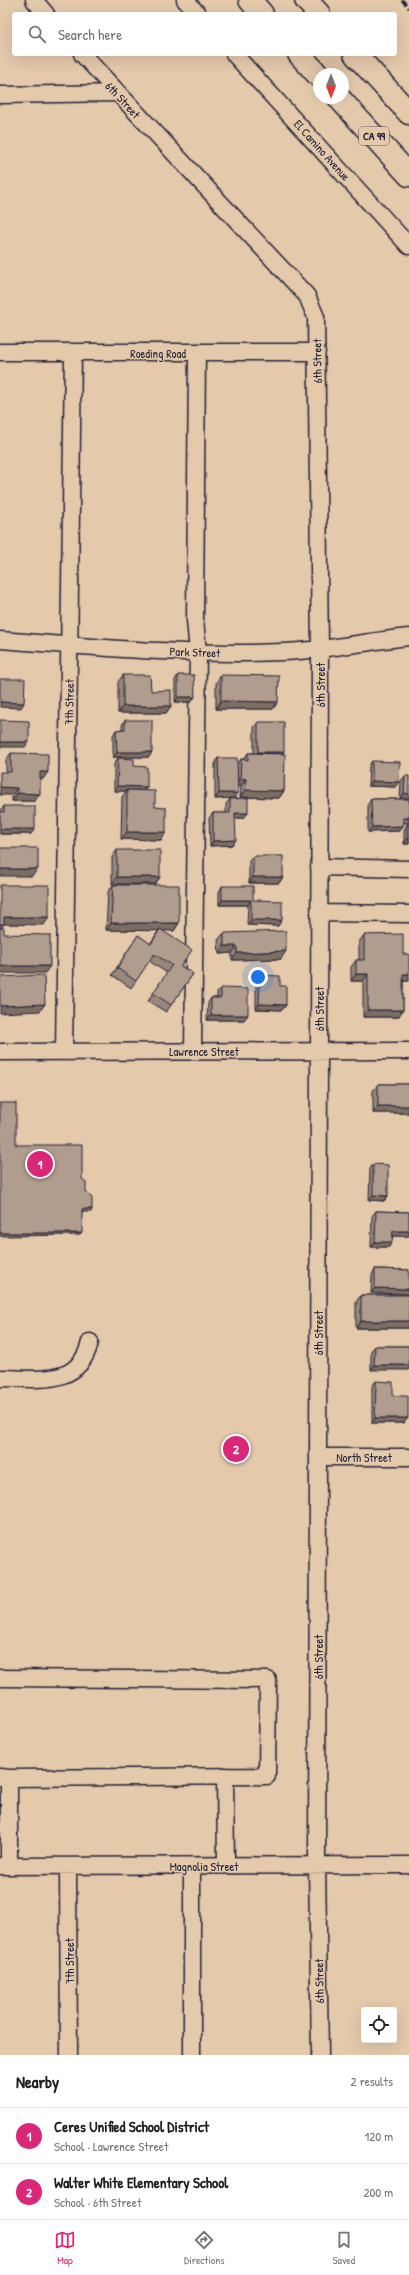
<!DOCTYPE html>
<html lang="en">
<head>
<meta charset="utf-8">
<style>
	:root { --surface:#fff; --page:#f6f6f6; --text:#202124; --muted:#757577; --line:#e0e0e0; --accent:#db2777 }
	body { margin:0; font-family:"Patrick Hand",sans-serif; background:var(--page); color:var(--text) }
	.controls { position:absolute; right:12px; bottom:12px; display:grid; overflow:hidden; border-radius:4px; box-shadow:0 4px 16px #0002 }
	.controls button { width:36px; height:36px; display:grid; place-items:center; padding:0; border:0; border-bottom:1px solid var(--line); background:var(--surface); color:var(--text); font:20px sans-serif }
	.compass { position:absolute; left:313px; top:68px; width:36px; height:36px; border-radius:50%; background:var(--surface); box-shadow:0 4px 16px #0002; rotate:180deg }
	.you { position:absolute; left:258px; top:977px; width:14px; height:14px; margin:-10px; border:3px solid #fff; border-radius:50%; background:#1a73e8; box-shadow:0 0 0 6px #1a73e833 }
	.badge { display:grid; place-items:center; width:26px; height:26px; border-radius:50%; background:var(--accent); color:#fff; font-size:13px; font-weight:700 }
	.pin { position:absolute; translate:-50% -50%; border:2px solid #fff; box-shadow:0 1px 4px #0006 }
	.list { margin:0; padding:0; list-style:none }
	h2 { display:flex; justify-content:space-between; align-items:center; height:52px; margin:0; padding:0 16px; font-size:17px }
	h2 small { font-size:13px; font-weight:400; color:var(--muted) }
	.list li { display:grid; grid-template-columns:26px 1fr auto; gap:12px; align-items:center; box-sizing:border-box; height:56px; padding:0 16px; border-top:1px solid var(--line) }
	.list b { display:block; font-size:15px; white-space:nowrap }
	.list p { margin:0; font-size:13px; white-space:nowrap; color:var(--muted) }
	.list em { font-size:13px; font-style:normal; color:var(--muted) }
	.icon { flex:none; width:22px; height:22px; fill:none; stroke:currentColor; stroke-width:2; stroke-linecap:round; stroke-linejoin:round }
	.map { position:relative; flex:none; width:409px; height:2055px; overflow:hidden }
	.search { position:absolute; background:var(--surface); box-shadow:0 4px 16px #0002; left:12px; right:12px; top:12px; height:44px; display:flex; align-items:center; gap:10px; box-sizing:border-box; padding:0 14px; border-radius:4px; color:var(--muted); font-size:15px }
	.sheet { height:164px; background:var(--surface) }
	nav { display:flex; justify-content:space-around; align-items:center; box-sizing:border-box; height:56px; border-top:1px solid var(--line); background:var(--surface); font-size:11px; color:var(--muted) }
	nav a { display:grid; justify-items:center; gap:2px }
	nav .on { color:var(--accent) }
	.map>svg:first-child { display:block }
</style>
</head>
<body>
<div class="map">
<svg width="409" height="2055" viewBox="0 0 409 2055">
	<rect width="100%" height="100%" fill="#e4c9ab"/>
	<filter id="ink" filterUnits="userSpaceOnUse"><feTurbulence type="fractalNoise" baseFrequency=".025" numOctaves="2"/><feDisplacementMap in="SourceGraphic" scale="8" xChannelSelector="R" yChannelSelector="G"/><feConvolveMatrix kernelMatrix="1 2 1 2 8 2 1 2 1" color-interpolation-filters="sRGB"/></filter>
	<g filter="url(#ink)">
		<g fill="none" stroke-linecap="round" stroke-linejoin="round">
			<g stroke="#22223b" stroke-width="19">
				<path id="minor" d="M34 0 46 14
					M185 0 198 14
					M82 54 307 296 316 317 320 649 317 1865 320 2055
					M234 54 409 246
					M0 95 117 93
					M0 352H317
					M0 640C94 647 188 656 282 652 325 651 367 641 409 637
					M319 867 409 869
					M319 913 409 914
					M193 1051 198 652 195 620 197 352
					M0 1052 409 1051
					M64 1052 73 353
					M0 1378C37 1378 79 1388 90 1342
					M318 1457H409
					M0 1678 268 1680 267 1776 9 1778
					M225 1776 226 1865
					M0 1777 9 1778V1866
					M0 1866 409 1865
					M68 1866 69 2055
					M192 2055V1866"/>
			</g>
			<g stroke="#22223b" stroke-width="25">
				<path id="highway" d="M250 0 262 14
					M306 0 319 14
					M299 54 319 76
					M355 54 409 113
					M339 98 409 175"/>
			</g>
			<use href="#minor" stroke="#e4c9ab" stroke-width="16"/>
			<use href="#highway" stroke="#e4c9ab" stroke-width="22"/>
			<path stroke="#22223b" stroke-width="3" stroke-dasharray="6 3" stroke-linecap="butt" d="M402 0 409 8"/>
		</g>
		<path fill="#98877a" stroke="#22223b" d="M123 675 151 691 171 706 166 713H118V682Z
			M178 675 191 702H175V680Z
			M221 675 273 709H216V683Z
			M125 720 152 752 149 757H113V735L116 730 122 729V725Z
			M258 722 283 754 284 791 279 798 240 797 241 786H238L234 798 215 799V764L218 758 237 764 241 759H244L248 753H254V727Z
			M11 753 43 779H40L35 801H12V795L6 772V760Z
			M118 758 134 766 147 787 144 790 155 807 166 832 161 840 121 839 122 797 126 791H114V764Z
			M372 761 395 787 368 786 369 766Z
			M405 776 403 826 399 831 368 832V804L371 799H400L401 781Z
			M230 799 244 818H235L232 845 210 846 209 818 213 813H226V804Z
			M4 806 31 834H0V811Z
			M407 824H409V844H404V830Z
			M117 850 160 877 155 884H112V857Z
			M253 856 283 877 279 883H249V861Z
			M113 885 179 923 174 931 162 930 181 966 193 974 166 1012 148 1001 167 973 149 961 131 988 112 975 138 935 150 944 159 930H106L108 892Z
			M222 886 253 900 278 926 247 925 248 905H219V892Z
			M224 933 281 959 232 960V953L219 954 218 940Z
			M364 935 403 954 409 981H403V1010L398 1017H363V981H351V967L356 960H359V942Z
			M260 975 280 986 286 1005 282 1010 256 1009V980Z
			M221 988 244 1020H207L208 1003 211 998H217V993Z
			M378 1084H409V1113H373V1091Z
			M373 1164 388 1196 384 1201 369 1200 370 1169Z
			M376 1211 409 1212 408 1236H393L389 1247H371L372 1216Z
			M375 1269 409 1270 371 1293 372 1275Z
			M361 1295H409V1328H356V1302Z
			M375 1346H409L371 1370V1351Z
			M376 1381 393 1396 404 1423H372V1386Z"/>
		<path fill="#7c6e63" stroke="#22223b" d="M178 697H195L191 702H175Z
			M221 701 278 702 273 709H216Z
			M0 702 24 703 21 708 0 707Z
			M123 706H171L166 713H118Z
			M0 742H29L25 747H0Z
			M117 752H152L149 757H113Z
			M258 752H284L280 757H254Z
			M40 772H48L43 779H35Z
			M240 778 246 779 241 786H235Z
			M372 781 399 782 395 787 368 786Z
			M117 786 147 787 143 792 127 790 126 791H114Z
			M0 787 17 788 12 795H0Z
			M245 790 284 791 279 798 240 797Z
			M17 793 40 794 35 801H12Z
			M219 793H238L234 798 215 799Z
			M404 793 409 794V799H400Z
			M235 813H248L244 818H231Z
			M403 818H409V823H399Z
			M403 826 399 831 368 832 372 827Z
			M0 829H35L31 834H0Z
			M127 832H166L161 840 121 839Z
			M407 839H409V844H404Z
			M236 840 232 845 210 846 213 841Z
			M0 869H38L32 876H0Z
			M117 877H160L155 884H112Z
			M253 877H283L279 883H249Z
			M222 900H251L248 905H219Z
			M4 917H49L44 925 4 924 0 930V923Z
			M251 920H282L278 926 247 925Z
			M111 923H179L174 931 106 930Z
			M224 946H237L232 953 219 954Z
			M286 951 281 959 232 960 237 953Z
			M0 966H50L45 973H0Z
			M356 974H368L363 981H351Z
			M403 974H409V981H398Z
			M45 1004 40 1011 0 1013V1006Z
			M259 1004 286 1005 282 1010 256 1009Z
			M368 1010H403L398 1017H363Z
			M211 1015H248L244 1020H207Z
			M378 1106H409V1113H373Z
			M373 1195 388 1196 384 1201 369 1200Z
			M82 1209H92L91 1212H80Z
			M393 1231H409V1236H389Z
			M0 1233H82L80 1235 0 1236Z
			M375 1242H392L389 1247H371Z
			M375 1288 409 1289V1294L371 1293Z
			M361 1321H409V1328H356Z
			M374 1365H409V1370H371Z
			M375 1418H408L404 1423H372Z"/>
		<path fill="#b19d8e" stroke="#22223b" d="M123 675H150L151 691 171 690V706H123Z
			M178 675H194L195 697H178Z
			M221 675 279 676 278 702 221 701Z
			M0 679H25L24 703 0 702Z
			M0 720 29 721V742H0Z
			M125 720H152V752H117L116 730 125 729Z
			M258 722H284V752H258Z
			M11 753 48 754V772H40V794L17 793V788L0 787V772H11Z
			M248 753 285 754 284 791 245 790 246 779 240 778 241 759 248 760Z
			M118 758 134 759V766L147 767V787L117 786Z
			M218 758H237L238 793H219Z
			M372 761 400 762 399 782 372 781Z
			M405 776H409V794L404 793Z
			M127 790 155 791V807L166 808V832H127Z
			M248 798V813H235L236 840 213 841V813H230V799Z
			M371 799H409V818H403V826L372 827Z
			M4 806H35V829H0V812H4Z
			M407 824H409V839H407Z
			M0 848H38V869H0Z
			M117 850H160V877H117Z
			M253 856H283V877H253Z
			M0 885H49V917H4V924H0Z
			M113 885H179V923H111Z
			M222 886H253V900L282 901V920H251V900H222Z
			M0 928H4V934L50 935V966H0Z
			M160 929 192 950 181 966 193 974 171 1005 153 993 172 965 154 954 136 981 117 968 138 935 151 944Z
			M286 931V951L237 953V946H224V933Z
			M403 934V954H409V974H403V1010H368V974H356V960H364V935Z
			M44 975 45 1004 0 1006V977Z
			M260 975 280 976V986H286V1005L259 1004Z
			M221 988 248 989V1015H211V998H221Z
			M378 1084H409V1106H378Z
			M0 1103H16V1145H82V1179L86 1182V1192L92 1198V1209H82V1233H0Z
			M373 1164 388 1165V1196L373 1195Z
			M376 1211 409 1212V1231H393L392 1242H375Z
			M375 1269 409 1270V1289L375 1288Z
			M361 1295H409V1321H361Z
			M375 1346H409V1365H374Z
			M376 1381 393 1382V1396H408V1418H375Z"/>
	</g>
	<g text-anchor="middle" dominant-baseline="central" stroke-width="3" stroke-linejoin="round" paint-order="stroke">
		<rect fill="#e4c9ab" stroke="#5c545d" stroke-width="1" x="359" y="127" width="30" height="18" rx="3"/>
		<g font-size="11" font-weight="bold" fill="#22223b">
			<text x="374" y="136">CA 99</text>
		</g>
		<g font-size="12" fill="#22223b" stroke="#e4c9ab">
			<text transform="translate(123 100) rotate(47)">6th Street</text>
			<text transform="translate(322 150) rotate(48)">El Camino Avenue</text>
			<text x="158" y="353">Roeding Road</text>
			<text transform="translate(317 361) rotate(-91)">6th Street</text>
			<text transform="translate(195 652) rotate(2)">Park Street</text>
			<text transform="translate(320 685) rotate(-90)">6th Street</text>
			<text transform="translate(69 702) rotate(-89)">7th Street</text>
			<text transform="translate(319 1009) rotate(-90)">6th Street</text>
			<text x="204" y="1051">Lawrence Street</text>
			<text transform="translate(318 1333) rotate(-90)">6th Street</text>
			<text x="364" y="1457">North Street</text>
			<text transform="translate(318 1657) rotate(-90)">6th Street</text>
			<text x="204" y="1866">Magnolia Street</text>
			<text transform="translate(69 1961) rotate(-90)">7th Street</text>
			<text transform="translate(319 1981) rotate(-91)">6th Street</text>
		</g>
	</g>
</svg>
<div class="controls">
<button><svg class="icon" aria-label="locate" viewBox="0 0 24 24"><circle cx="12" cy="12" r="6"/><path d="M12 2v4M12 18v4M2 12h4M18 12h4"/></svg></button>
</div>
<svg class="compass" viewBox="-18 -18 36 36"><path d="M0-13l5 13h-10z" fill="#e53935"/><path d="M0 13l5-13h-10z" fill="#757577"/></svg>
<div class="you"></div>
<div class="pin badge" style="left:40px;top:1164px">1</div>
<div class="pin badge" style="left:236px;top:1449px">2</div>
<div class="search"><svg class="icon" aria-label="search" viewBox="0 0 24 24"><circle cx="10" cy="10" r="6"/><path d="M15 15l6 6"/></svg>Search here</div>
</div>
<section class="sheet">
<h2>Nearby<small>2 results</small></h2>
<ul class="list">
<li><span class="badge">1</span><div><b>Ceres Unified School District</b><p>School · Lawrence Street</p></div><em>120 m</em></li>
<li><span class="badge">2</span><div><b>Walter White Elementary School</b><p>School · 6th Street</p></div><em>200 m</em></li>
</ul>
</section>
<nav>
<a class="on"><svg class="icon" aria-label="map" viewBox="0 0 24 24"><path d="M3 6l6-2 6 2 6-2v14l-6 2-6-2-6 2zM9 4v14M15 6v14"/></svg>Map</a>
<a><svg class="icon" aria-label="directions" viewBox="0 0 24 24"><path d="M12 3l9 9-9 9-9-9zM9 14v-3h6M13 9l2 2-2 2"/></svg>Directions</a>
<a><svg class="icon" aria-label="saved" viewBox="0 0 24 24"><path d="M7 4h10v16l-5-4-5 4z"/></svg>Saved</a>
</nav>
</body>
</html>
